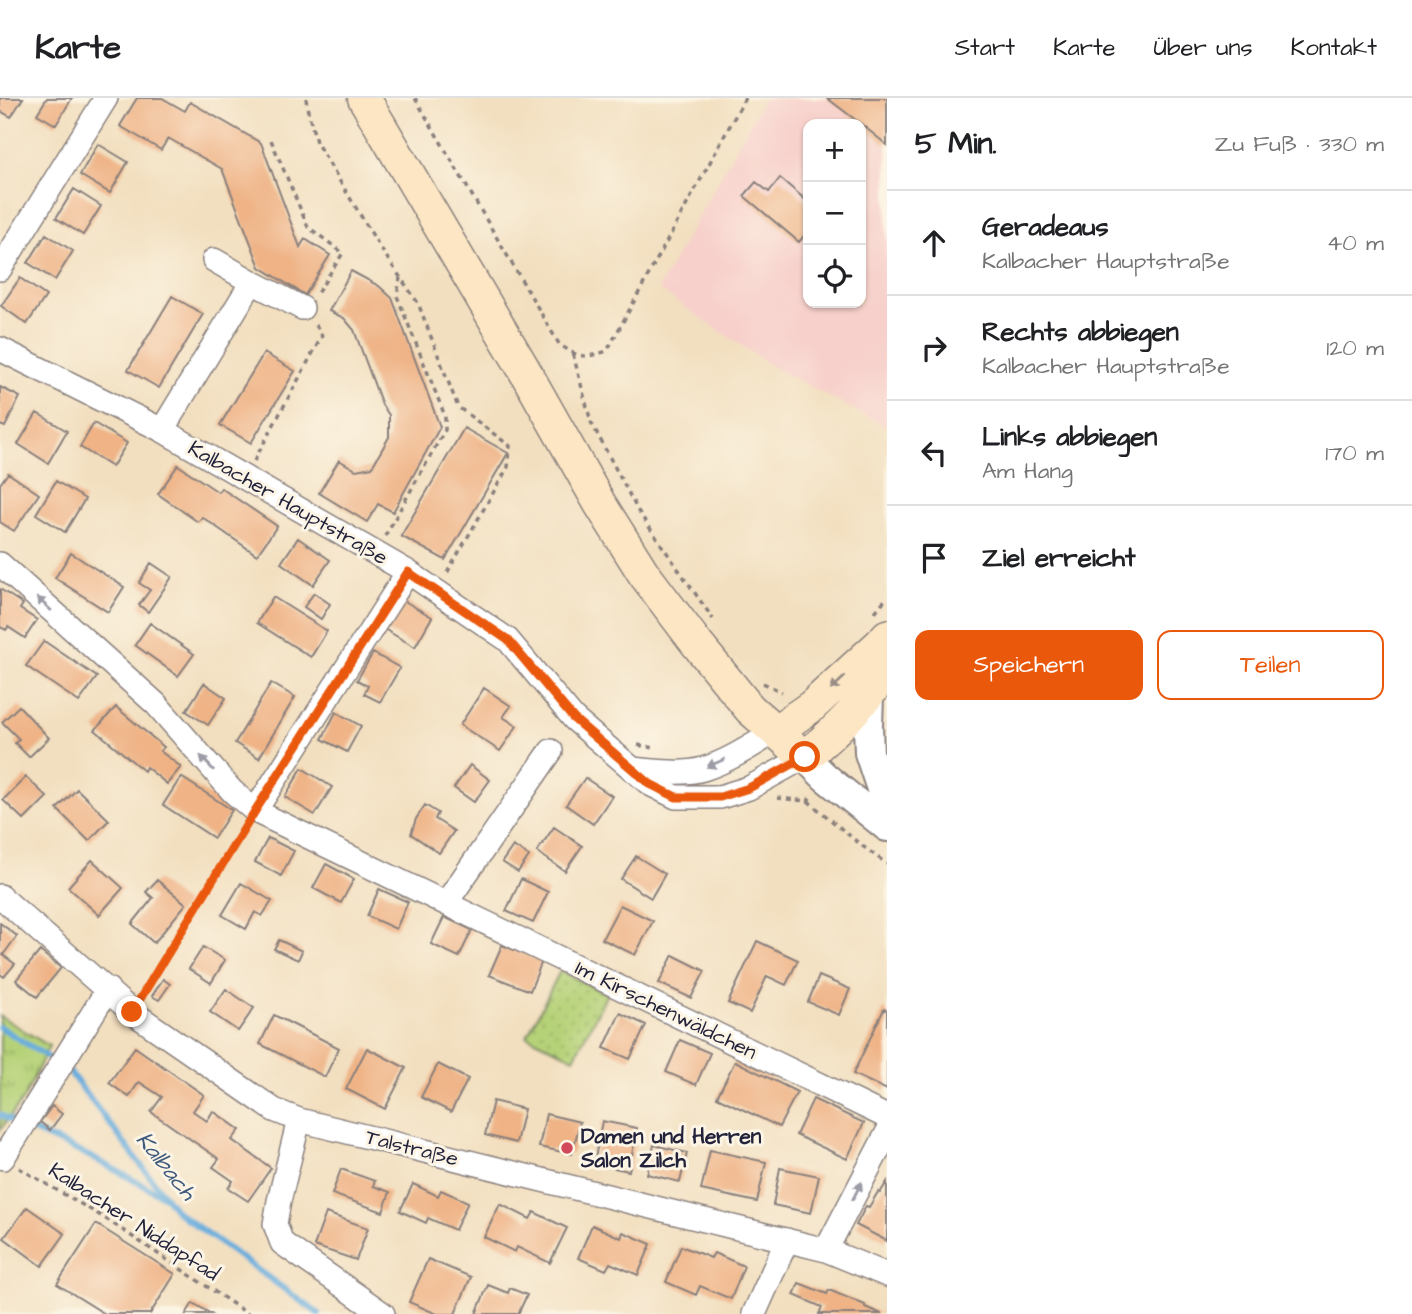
<!DOCTYPE html>
<html lang="de">
<head>
<meta charset="utf-8">
<style>
	:root { --surface:#fff; --page:#f2f2f2; --text:#202124; --muted:#757577; --line:#e0e0e0; --accent:#ea580c }
	body { margin:0; font-family:"Architects Daughter",sans-serif; background:var(--page); color:var(--text) }
	.controls { position:absolute; right:21px; top:21px; display:grid; overflow:hidden; border-radius:14px; box-shadow:0 2px 5px #0004 }
	.controls button { width:63px; height:63px; display:grid; place-items:center; padding:0; border:0; border-bottom:2px solid var(--line); background:var(--surface); color:var(--text); font:35px sans-serif }
	.stop { position:absolute; width:21px; height:21px; margin:-16px; border:5px solid #ea580c; border-radius:50%; background:#fff }
	.stop.end { background:#ea580c; border-color:#fff; box-shadow:0 2px 7px #0008 }
	.list { margin:0; padding:0; list-style:none }
	h2 { display:flex; justify-content:space-between; align-items:center; height:91px; margin:0; padding:0 28px; font-size:30px }
	h2 small { font-size:23px; font-weight:400; color:var(--muted) }
	.list li { display:grid; grid-template-columns:46px 1fr auto; gap:21px; align-items:center; box-sizing:border-box; height:105px; padding:0 28px; border-top:2px solid var(--line) }
	.list b { display:block; font-size:26px; white-space:nowrap }
	.list p { margin:0; font-size:23px; white-space:nowrap; color:var(--muted) }
	.list em { font-size:23px; font-style:normal; color:var(--muted) }
	.actions { display:flex; gap:14px; padding:21px 28px }
	.actions a { flex:1; padding:16px 0; border:2px solid var(--accent); border-radius:14px; text-align:center; font-size:24px; color:var(--accent) }
	.actions .main { background:var(--accent); color:#fff }
	.icon { flex:none; width:38px; height:38px; fill:none; stroke:currentColor; stroke-width:2; stroke-linecap:round; stroke-linejoin:round }
	.map { position:relative; flex:none; width:887px; height:1216px; overflow:hidden }
	header { display:flex; align-items:center; gap:42px; box-sizing:border-box; height:98px; padding:0 35px; background:var(--surface); border-bottom:2px solid var(--line) }
	header strong { font-size:33px }
	nav { display:flex; gap:38px; margin-inline-start:auto; font-size:24px }
	main { display:flex }
	aside { flex:1; background:var(--surface) }
	.map>svg:first-child { display:block }
</style>
</head>
<body>
<header>
<strong>Karte</strong>
<nav><a>Start</a><a>Karte</a><a>Über uns</a><a>Kontakt</a></nav>
</header>
<main>
<div class="map">
<svg width="887" height="1216" viewBox="0 0 887 1216">
	<defs>
		<pattern id="grass-tufts" width="24" height="20" patternUnits="userSpaceOnUse" patternTransform="scale(1.75)"><rect width="24" height="20" fill="#b6d278"/><path d="M3 7l-1-3M5 7V3M7 7l1-3M15 17l-1-3M17 17v-4M19 17l1-3" fill="none" stroke="#9cb469"/></pattern>
		<pattern id="park-dots" width="8" height="8" patternUnits="userSpaceOnUse" patternTransform="scale(1.75)"><rect width="8" height="8" fill="#b6d278"/><path d="M2 2h.1M6 6h.1" fill="none" stroke="#9cb469" stroke-width="1.8" stroke-linecap="round"/></pattern>
	</defs>
	<rect width="100%" height="100%" fill="#fcf5e5"/>
	<filter id="ink" filterUnits="userSpaceOnUse"><feTurbulence type="fractalNoise" baseFrequency=".0143" numOctaves="2"/><feDisplacementMap in="SourceGraphic" scale="14" xChannelSelector="R" yChannelSelector="G"/><feConvolveMatrix kernelMatrix="1 2 1 2 8 2 1 2 1" color-interpolation-filters="sRGB"/></filter>
	<filter id="wash" filterUnits="userSpaceOnUse"><feTurbulence type="fractalNoise" baseFrequency=".00686" numOctaves="4" result="noise"/><feDisplacementMap in="SourceGraphic" scale="28" xChannelSelector="R" yChannelSelector="G"/><feGaussianBlur stdDeviation="1.57" result="paint"/><feColorMatrix in="noise" values="0 0 0 0 0 0 0 0 0 0 0 0 0 0 0 0 0 1.4 0 .05"/><feComposite in="paint" operator="in"/></filter>
	<g filter="url(#wash)">
		<rect width="100%" height="100%" fill="#f2dfbf"/>
		<path fill="#f7d0cb" fill-rule="evenodd" d="M764 0H887V329L776 271 658 191ZM808 26H861V205H808Z"/>
		<path fill="url(#grass-tufts)" stroke="#6c7a5a" stroke-width="2" d="M0 918 49 948 24 1000 0 1032Z"/>
		<path fill="url(#park-dots)" stroke="#6c7a5a" stroke-width="2" d="M560 873 607 896 574 960 527 938Z"/>
		<g fill="none" stroke-linecap="round" stroke-linejoin="round">
			<path stroke="#67addd" stroke-width="6" d="M0 929 68 972 177 1114 319 1216
				M0 1017 17 1025
				M27 1030 91 1059 165 1099"/>
		</g>
		<g id="blocks">
			<path fill="#efb386" d="M0 0H23L11 19 0 13Z
				M47 0H72L56 27 37 16Z
				M137 0H162L185 13 190 4 261 45 300 149 305 141 330 157 305 197 260 169 222 71 168 40 161 52 120 28Z
				M827 0H887V47L861 26Z
				M98 46 128 64 110 95 80 77Z
				M780 80 808 104V133L799 144 744 98 756 84 769 94Z
				M74 91 101 108 83 137 56 120Z
				M46 136 73 153 55 182 28 165Z
				M351 173 379 188 392 200 440 329 393 414 378 406 367 424 319 395 339 362 356 372 372 369 389 339V317L382 307 354 232 344 220 329 213Z
				M20 180 46 198 27 226 1 208Z
				M172 198 203 216 159 290 128 272Z
				M264 255 295 273 251 345 220 327Z
				M0 289 20 299 5 329 0 327Z
				M37 315 67 333 48 365 18 346Z
				M94 325 127 345 112 369 80 349Z
				M464 330 508 355 445 462 401 438Z
				M178 367 218 394 221 390 277 428 257 457 202 419 198 424 158 396Z
				M8 375 39 396 14 433 0 424V386Z
				M56 383 85 401 65 434 36 416Z
				M298 440 330 462 313 487 281 465Z
				M71 455 124 489 108 514 55 480Z
				M151 465 172 479 148 514 139 507 150 492 139 485Z
				M0 491 23 506 20 511 37 522 25 540 8 529 6 532 0 529Z
				M314 495 330 506 321 521 304 509Z
				M273 499 327 533 311 559 257 525Z
				M401 501 432 519 415 549 384 531Z
				M150 525 194 556 178 578 135 547Z
				M44 543 97 579 79 604 26 568Z
				M373 555 400 570 380 604 364 596 368 588 357 582Z
				M204 585 226 600 208 627 186 613Z
				M271 585 295 599 259 660 235 645Z
				M484 590 511 608 503 619 517 628 500 653 460 627Z
				M19 608 49 640 29 659 15 645 19 641 2 624Z
				M116 609 164 649 160 653 181 669 167 686 146 669 144 673 95 632Z
				M336 614 361 628 347 654 322 641Z
				M470 667 490 682 474 704 454 690Z
				M302 670 332 689 315 717 285 699Z
				M26 679 47 699 24 722 3 702Z
				M181 679 232 712 214 740 163 707Z
				M585 680 612 698 593 726 566 707Z
				M77 691 109 722 89 743 57 711Z
				M425 707 438 715 435 721 454 733 439 755 411 736 416 721Z
				M554 729 582 748 565 773 537 754Z
				M268 740 294 753 281 778 255 764Z
				M513 748 529 758 518 774 502 764Z
				M636 758 665 776 651 800 621 781Z
				M92 762 123 790 99 817 68 789Z
				M326 766 354 781 341 805 313 790Z
				M521 781 548 794 533 825 506 813Z
				M157 782 186 806 154 845 132 826 153 800 146 794Z
				M241 785 272 803 262 818 255 814 246 831 222 817Z
				M379 791 408 804 396 831 367 818Z
				M620 807 653 823 635 857 602 841Z
				M444 819 472 832 459 859 431 846Z
				M0 825 17 838 3 857 15 866 4 879 0 876Z
				M279 842 302 853 298 862 274 851Z
				M757 843 798 862 786 887 767 878 750 915 728 905Z
				M502 847 542 863 530 893 489 877Z
				M203 849 225 862 211 885 189 871Z
				M40 853 61 870 37 899 16 882Z
				M673 857 705 873 691 900 659 885Z
				M819 878 850 891 839 917 808 904Z
				M163 881 170 886 159 902 152 898Z
				M226 891 254 910 238 933 210 914Z
				M884 911 887 912V992L853 976Z
				M620 915 646 927 630 961 604 950Z
				M274 917 339 950 325 979 260 946Z
				M680 942 710 955 696 987 666 974Z
				M135 949 204 997 193 1013 207 1023 213 1013 240 1032 232 1042 271 1070 248 1103 228 1090 233 1083 213 1069 219 1061 151 1014 162 999 139 984 129 999 109 985Z
				M367 950 406 970 385 1011 346 991Z
				M735 963 797 994 779 1029 717 999Z
				M438 966 468 981 451 1014 421 999Z
				M813 1001 864 1025 847 1061 796 1037Z
				M493 1003 524 1011 516 1045 485 1037Z
				M52 1008 62 1016 50 1032 40 1024Z
				M546 1016 580 1024 572 1056 539 1049Z
				M602 1023 637 1030 629 1073 594 1066Z
				M654 1047 687 1055 680 1084 647 1076Z
				M710 1052 766 1064 757 1104 701 1092Z
				M780 1070 819 1078 811 1115 773 1107Z
				M341 1071 375 1083 373 1088 390 1094 383 1114 332 1096Z
				M887 1084V1143L856 1127 866 1108 869 1109 878 1094 880 1095Z
				M413 1086 438 1098 441 1092 468 1104 455 1132 428 1120 426 1125 400 1113Z
				M500 1106 530 1121 534 1114 567 1130 550 1165 517 1149 515 1154 484 1139Z
				M27 1109 65 1136 42 1168 4 1140Z
				M326 1115 368 1130 356 1162 314 1148Z
				M96 1126 175 1176 150 1216H105L57 1186Z
				M592 1127 621 1140 623 1134 651 1146 638 1177 610 1165 606 1172 578 1160Z
				M681 1148 711 1160 714 1155 744 1168 731 1201 700 1188 696 1197 666 1184Z
				M428 1161 471 1179 455 1216H437L409 1204Z
				M799 1185 827 1196 829 1192 865 1207V1209L882 1216H819L822 1209 794 1197Z
				M488 1187 508 1195 510 1190 527 1197 518 1216H476Z
				M193 1205 211 1216H186Z"/>
		</g>
	</g>
	<g filter="url(#ink)">
		<use href="#blocks" fill-opacity="0" stroke="#8a807d" stroke-width="2"/>
		<g fill="none" stroke-linecap="round" stroke-linejoin="round">
			<g stroke="#8a807d" stroke-width="26">
				<path id="minor" d="M214 162 252 184 302 210
					M0 171 106 0
					M0 251 162 332 408 474 508 542 574 621 650 686 676 699H720L749 690 805 659
					M162 332 252 184
					M0 466 156 606 232 693 255 713 887 1019
					M632 671C652 673 684 677 703 671 729 663 753 647 776 633
					M255 713 408 474
					M0 798 132 914 274 1012 299 1022 826 1152 887 1177
					M446 805 551 653
					M299 1022 279 1103 275 1126 282 1145 383 1216
					M3 1060 108 891
					M826 1152 887 1035
					M754 1216 787 1142"/>
			</g>
			<g stroke="#8a807d" stroke-width="32">
				<path id="tertiary" d="M869 598 868 628 869 655 887 709
					M805 659 825 679 887 729"/>
			</g>
			<g stroke="#8a807d" stroke-width="35">
				<path id="secondary" d="M364 0 522 268 600 406 644 476 697 546 750 611 805 659C836 633 863 606 887 573
					M776 633 812 608 880 546 887 538"/>
			</g>
			<path stroke="#8a807d" stroke-width="3.5" stroke-dasharray="5 5" stroke-linecap="butt" d="M306 0 307 9 316 44 381 151 418 205 458 309 510 348 508 369 447 475
				M415 0 559 246C579 260 584 261 607 253L745 0
				M271 42 308 129 343 155 316 197
				M573 256 591 324 638 413 713 521
				M254 363 322 238 315 225
				M385 438 445 332V318L397 198 400 180
				M875 514 887 499
				M763 585 782 594
				M638 647 654 650
				M777 700 808 703 812 697
				M808 703 861 747 887 766
				M143 896 245 730
				M19 1070 103 1119 248 1216"/>
			<use href="#minor" stroke="#fff" stroke-width="23"/>
			<use href="#tertiary" stroke="#fff" stroke-width="28"/>
			<use href="#secondary" stroke="#fce6c4" stroke-width="32"/>
		</g>
		<defs><path id="oneway-solid" d="M-6-.8H1V-3.2L6.5 0L1 3.2V.8H-6Z" transform="scale(1.75)"/></defs>
		<g fill="#9c9ca7">
			<use href="#oneway-solid" transform="translate(44 506) rotate(-138)"/>
			<use href="#oneway-solid" transform="translate(207 665) rotate(-132)"/>
			<use href="#oneway-solid" transform="translate(716 665) rotate(156)"/>
			<use href="#oneway-solid" transform="translate(857 1093) rotate(-63)"/>
		</g>
		<use fill="#9a8e86" href="#oneway-solid" transform="translate(838 585) rotate(137)"/>
	</g>
	<g fill="none" stroke-linecap="round" stroke-linejoin="round" filter="url(#ink)">
		<path stroke="#ea580c" stroke-width="9" d="M132 914 255 713 408 474 508 542 574 621 650 686 676 699H720L749 690 805 659"/>
	</g>
	<circle fill="#d1495b" stroke="#fcf5e5" stroke-width="2.5" cx="567" cy="1050" r="7"/>
	<g text-anchor="middle" dominant-baseline="central" stroke-width="6" stroke-linejoin="round" paint-order="stroke">
		<g font-size="21" fill="#22223b" stroke="#fcf5e5">
			<text transform="translate(288 405) rotate(30)">Kalbacher Hauptstraße</text>
			<text transform="translate(666 912) rotate(26)">Im Kirschenwäldchen</text>
			<text transform="translate(412 1050) rotate(14)">Talstraße</text>
			<text transform="translate(134 1124) rotate(33)">Kalbacher Niddapfad</text>
		</g>
		<g font-size="21" font-weight="bold" fill="#22223b" stroke="#fcf5e5" text-anchor="start">
			<text x="581" y="1038">Damen und Herren<tspan x="581" dy="24">Salon Zilch</tspan></text>
		</g>
		<g font-size="23" font-style="italic" fill="#3e5a7c" stroke="#fcf5e5">
			<text transform="translate(166 1068) rotate(51)">Kalbach</text>
		</g>
	</g>
</svg>
<div class="controls">
<button>+</button>
<button>−</button>
<button><svg class="icon" aria-label="locate" viewBox="0 0 24 24"><circle cx="12" cy="12" r="6"/><path d="M12 2v4M12 18v4M2 12h4M18 12h4"/></svg></button>
</div>
<div class="stop" style="left:805px;top:659px"></div>
<div class="stop end" style="left:132px;top:914px"></div>
</div>
<aside>
<h2>5 Min.<small>Zu Fuß · 330 m</small></h2>
<ul class="list">
<li><svg class="icon" aria-label="ahead" viewBox="0 0 24 24"><path d="M12 20V5M6 11l6-6 6 6"/></svg><div><b>Geradeaus</b><p>Kalbacher Hauptstraße</p></div><em>40 m</em></li>
<li><svg class="icon" aria-label="right" viewBox="0 0 24 24"><path d="M7 20v-9h11M14 6l5 5-5 5"/></svg><div><b>Rechts abbiegen</b><p>Kalbacher Hauptstraße</p></div><em>120 m</em></li>
<li><svg class="icon" aria-label="left" viewBox="0 0 24 24"><path d="M17 20v-9H6M10 6l-5 5 5 5"/></svg><div><b>Links abbiegen</b><p>Am Hang</p></div><em>170 m</em></li>
<li><svg class="icon" aria-label="arrive" viewBox="0 0 24 24"><path d="M6 21V4h12l-3 4 3 4H6"/></svg><div><b>Ziel erreicht</b></div></li>
</ul>
<div class="actions"><a class="main">Speichern</a><a>Teilen</a></div>
</aside>
</main>
</body>
</html>
